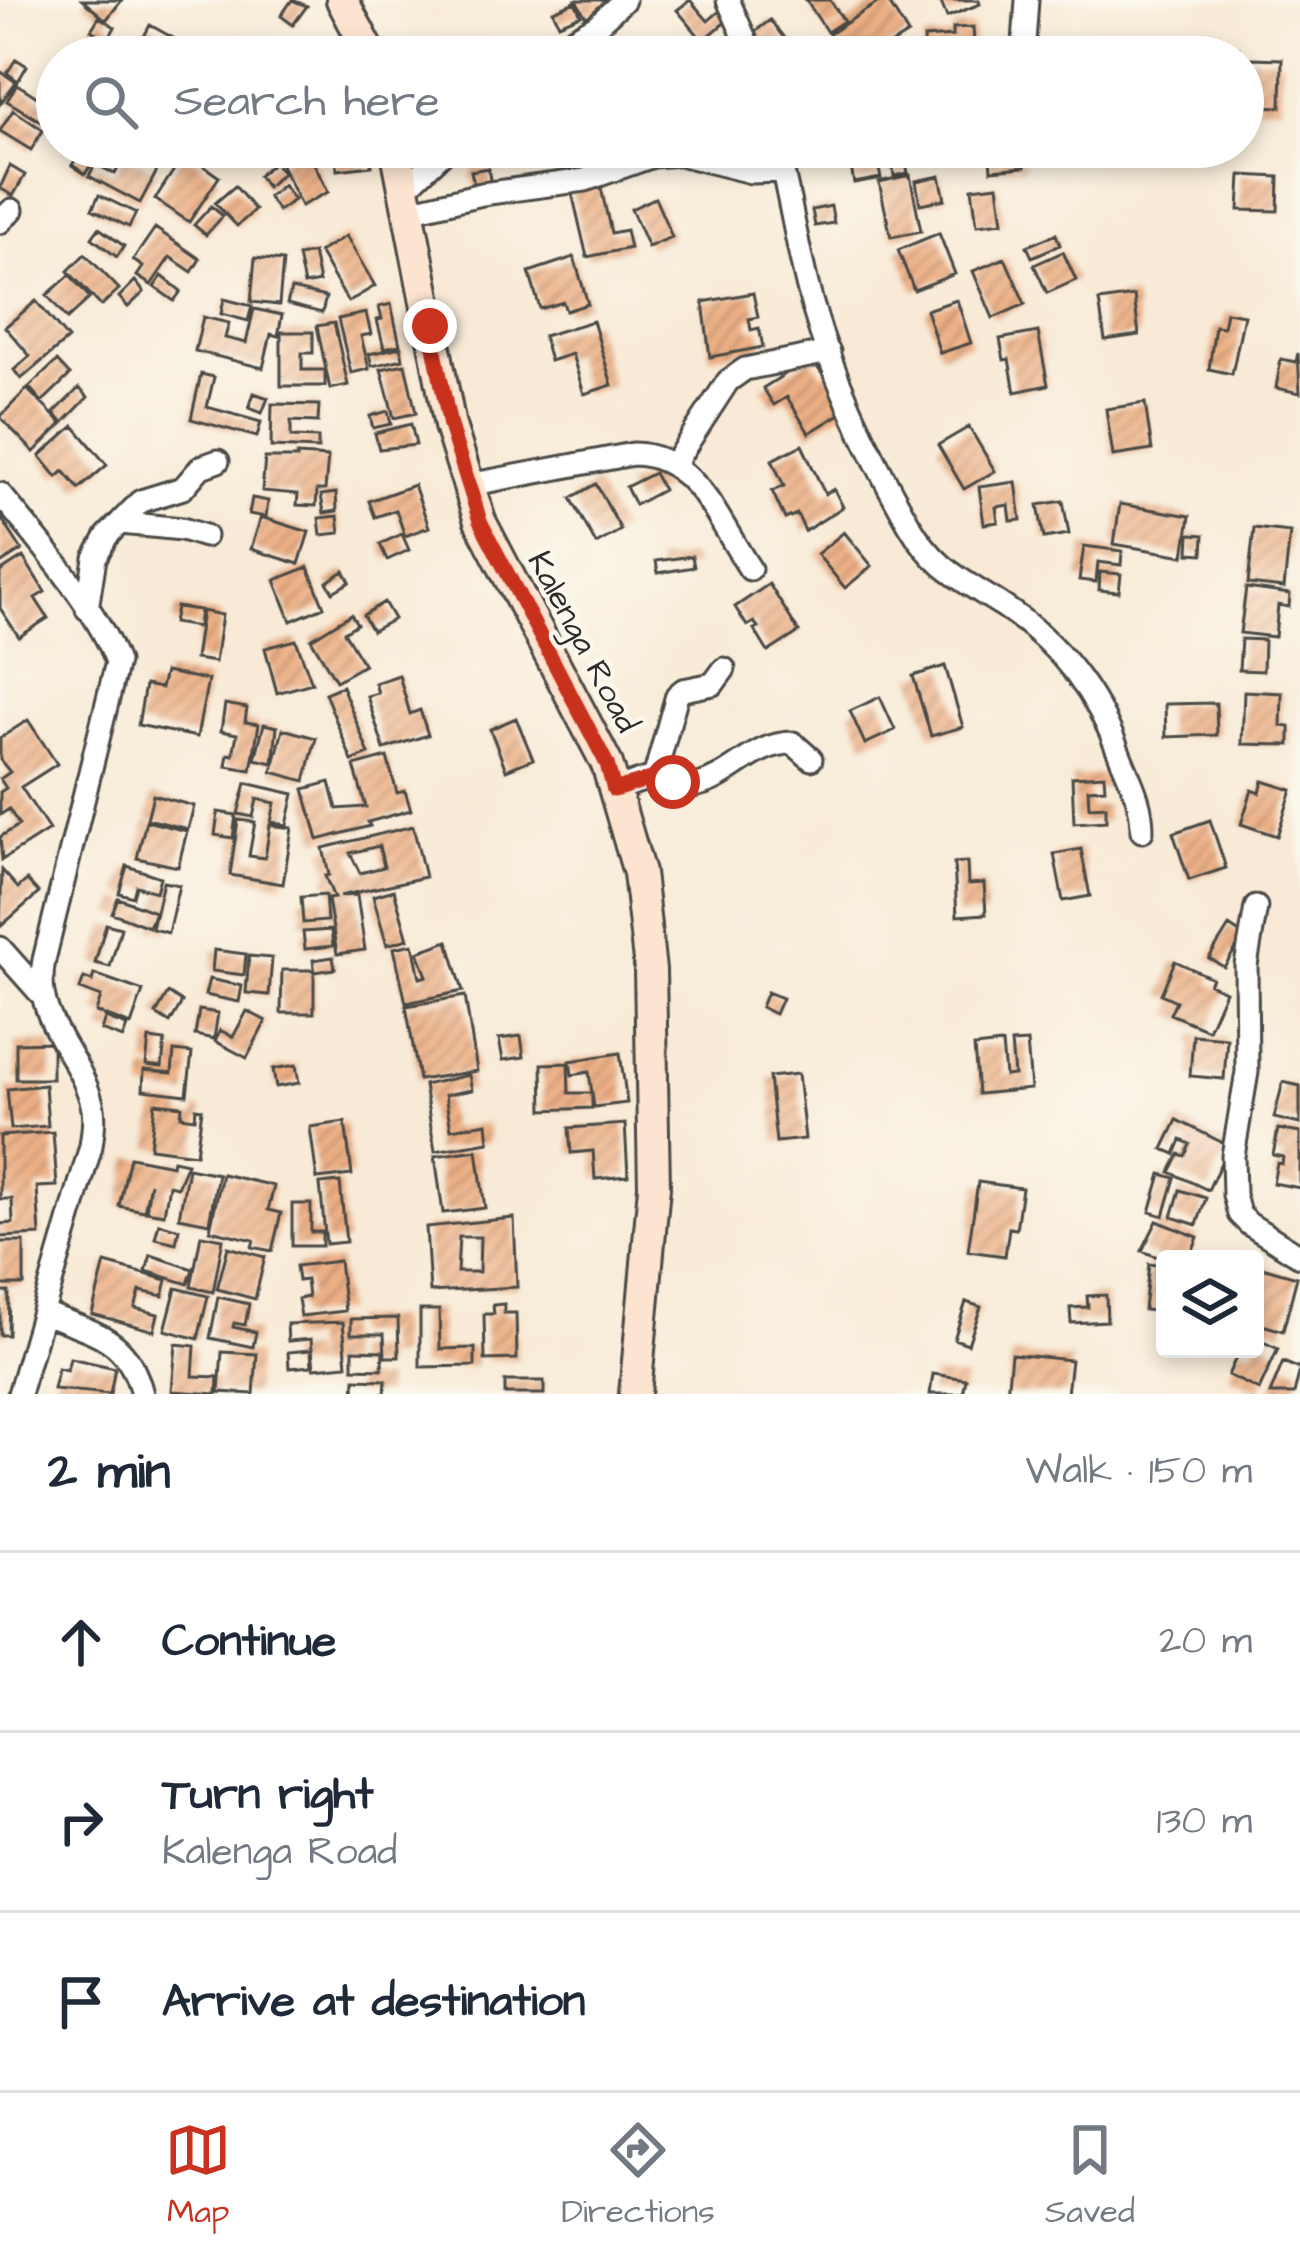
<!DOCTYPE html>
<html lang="en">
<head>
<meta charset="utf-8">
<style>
	:root { --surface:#fff; --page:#f6f6f7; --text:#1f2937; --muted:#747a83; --line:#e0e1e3; --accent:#c8321e }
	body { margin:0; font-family:"Architects Daughter",sans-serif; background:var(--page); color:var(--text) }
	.controls { position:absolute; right:36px; bottom:36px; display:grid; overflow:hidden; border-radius:12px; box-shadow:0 6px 18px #0003 }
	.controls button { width:108px; height:108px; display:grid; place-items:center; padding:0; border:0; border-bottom:3px solid var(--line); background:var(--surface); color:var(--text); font:60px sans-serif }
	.stop { position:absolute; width:36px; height:36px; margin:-27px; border:9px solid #c8321e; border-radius:50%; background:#fff }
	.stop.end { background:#c8321e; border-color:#fff; box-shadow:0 3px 12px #0008 }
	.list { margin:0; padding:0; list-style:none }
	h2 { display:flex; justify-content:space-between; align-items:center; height:156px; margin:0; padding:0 48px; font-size:51px }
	h2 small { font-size:39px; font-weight:400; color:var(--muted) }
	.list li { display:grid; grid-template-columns:78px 1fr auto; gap:36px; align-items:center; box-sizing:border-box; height:180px; padding:0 48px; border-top:3px solid var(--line) }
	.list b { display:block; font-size:45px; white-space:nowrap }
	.list p { margin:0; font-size:39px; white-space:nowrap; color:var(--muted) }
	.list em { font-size:39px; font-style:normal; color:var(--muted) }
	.icon { flex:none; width:66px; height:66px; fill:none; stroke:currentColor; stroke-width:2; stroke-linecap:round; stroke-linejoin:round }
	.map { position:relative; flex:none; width:1300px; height:1394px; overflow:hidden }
	.search { position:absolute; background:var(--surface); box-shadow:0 6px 18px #0003; left:36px; right:36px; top:36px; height:132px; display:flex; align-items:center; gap:30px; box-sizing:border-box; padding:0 42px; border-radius:66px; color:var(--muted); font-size:45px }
	.sheet { height:696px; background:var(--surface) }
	nav { display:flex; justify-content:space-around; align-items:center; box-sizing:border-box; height:168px; border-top:3px solid var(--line); background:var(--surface); font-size:33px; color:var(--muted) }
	nav a { display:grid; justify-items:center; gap:6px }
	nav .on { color:var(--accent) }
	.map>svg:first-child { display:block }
</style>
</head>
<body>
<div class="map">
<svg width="1300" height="1394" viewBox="0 0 1300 1394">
	<defs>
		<pattern id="building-hatch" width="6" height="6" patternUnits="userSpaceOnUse" patternTransform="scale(3)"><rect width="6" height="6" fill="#edb085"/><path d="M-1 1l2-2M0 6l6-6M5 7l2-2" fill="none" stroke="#c08f6d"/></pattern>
	</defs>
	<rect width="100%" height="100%" fill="#fbf7ec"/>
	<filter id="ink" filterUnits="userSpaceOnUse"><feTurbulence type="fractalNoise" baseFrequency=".00833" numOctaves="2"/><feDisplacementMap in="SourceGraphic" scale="24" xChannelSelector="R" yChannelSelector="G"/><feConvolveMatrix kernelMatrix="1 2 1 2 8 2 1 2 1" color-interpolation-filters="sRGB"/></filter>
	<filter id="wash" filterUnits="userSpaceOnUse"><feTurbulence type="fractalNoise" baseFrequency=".004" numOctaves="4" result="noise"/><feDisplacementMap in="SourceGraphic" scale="48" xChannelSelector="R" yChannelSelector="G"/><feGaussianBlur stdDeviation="2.7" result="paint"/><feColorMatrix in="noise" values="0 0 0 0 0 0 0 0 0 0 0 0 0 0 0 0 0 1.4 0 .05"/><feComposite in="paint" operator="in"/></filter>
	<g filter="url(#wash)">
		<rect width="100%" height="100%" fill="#f8ead6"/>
		<g id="blocks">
			<path fill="url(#building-hatch)" fill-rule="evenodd" d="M82 0H122L106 20Z
				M292 0 307 6 293 25 281 16Z
				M576 0H605L608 5 586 17Z
				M690 0 708 21 722 9 730 18 703 41 677 10Z
				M806 0H830L844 21 827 32Z
				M882 0H887L908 34 871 57H844L829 34Z
				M940 0H979L980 4 947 17Z
				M575 2 581 15 559 24 553 11Z
				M99 17 115 27 108 40 91 30Z
				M770 20 795 52 789 57H772L753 33Z
				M150 25 207 57H174L164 52 161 57H133Z
				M973 27 975 57H925L924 38 953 36V28Z
				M1209 43 1239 48 1238 57H1207Z
				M1251 58 1282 59 1281 107 1249 106Z
				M16 59 27 66 18 81 7 73Z
				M0 71 16 82 0 104Z
				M17 84 57 110 50 127 7 101Z
				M13 110 43 130 31 150 0 131Z
				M73 147H116L105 162 97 156 85 174 72 165 81 152Z
				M594 147H637L638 152 597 162Z
				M847 147H903L908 173 894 176 892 163 878 165 881 178 854 183Z
				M980 147 981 157 948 162 946 150Z
				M989 147H1023L1025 167 991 170Z
				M307 149 328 192 301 206 280 163Z
				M370 150 372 166 337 170 336 154Z
				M185 153 219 177 189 222 155 199Z
				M125 155 157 171 140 203 89 176 95 164 115 174Z
				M274 162 283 173 267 187 258 176Z
				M10 166 25 175 13 196 0 188Z
				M488 168 492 191 476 194 471 171Z
				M598 174 611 233 626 230 630 248 587 257 569 180Z
				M910 175 921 231 891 237 879 182Z
				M1241 175 1279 177 1278 211 1239 210Z
				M940 176 945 199 920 204 916 181Z
				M283 185 294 200 278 211 268 197Z
				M998 185 1003 222 977 225 972 188Z
				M235 186 255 210 237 226 215 203Z
				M99 195 136 213 129 227 92 209Z
				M655 198 672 237 648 247 631 209Z
				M211 206 223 216 206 235 194 225Z
				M831 206 834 223 815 226 812 210Z
				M99 228 124 246 117 257 92 238Z
				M155 228 200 259 192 272 170 257 151 285 137 276 143 267 133 260Z
				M939 233 955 274 914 290 898 250Z
				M1056 234 1060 245 1032 257 1027 246Z
				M346 236 375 286 348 302 319 252Z
				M1063 252 1076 280 1047 293 1034 265Z
				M313 253 319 282 304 285 298 256Z
				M85 254 119 289 101 306 68 271Z
				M574 257 588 304 566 311 563 302 540 309 529 272Z
				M255 258 283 261 279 305 251 302Z
				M1005 258 1025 304 993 318 973 271Z
				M70 275 90 298 67 319 47 295Z
				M162 276 181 291 174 301 154 287Z
				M135 281 144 292 128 307 119 297Z
				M291 289 326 297 322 313 287 304Z
				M753 293 758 317 749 319 751 330 759 328 763 347 710 357 703 302Z
				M1134 296 1139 335 1105 340 1099 301Z
				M224 299 252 306 248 321 221 314Z
				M957 300 971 343 940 353 926 310Z
				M36 301 68 339 21 379 14 370 30 356 5 327Z
				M391 304 400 345 384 348 377 320 382 319 379 307Z
				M254 309 282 315 278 336 271 334 263 368 195 351 203 317 229 323 225 338 246 343Z
				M1226 312 1244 315 1232 374 1209 369 1215 326 1223 327Z
				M366 313 371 334 361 336 369 369 351 373 338 319Z
				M593 321 612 385 584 394 572 354 550 361 543 336Z
				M334 323 348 385 330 389 317 326Z
				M281 332H313V353H302V370H325V386H281Z
				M1038 332 1048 385 1015 392 1009 359 1004 360 1000 339Z
				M401 347 403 359 372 366 369 354Z
				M1298 353 1300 393 1276 388 1281 359 1296 362Z
				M811 358 822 374 827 371 850 408 809 433 787 397 774 405 763 388Z
				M57 361 70 375 42 402 29 387Z
				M405 364 416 413 394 418 381 369Z
				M201 374 214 377 207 407 261 422 257 437 191 419Z
				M79 388 88 397 63 423 54 413Z
				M27 389 62 424 34 452 0 417Z
				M254 393 268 398 262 413 249 408Z
				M1145 403 1152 450 1113 456 1106 409Z
				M272 404 319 405 318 422 291 421V437L318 438V449L271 447Z
				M388 411 391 424 373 428 370 416Z
				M411 424 416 445 379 449 375 433Z
				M74 426 107 465 79 489 64 471 57 477 40 456Z
				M969 427 995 471 964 489 938 445Z
				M802 445 825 494 834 489 843 507 805 531 797 514 785 519 772 491 784 486 772 460Z
				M297 455 328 457 325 490H317L316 506 297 505 298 494 262 491 265 458H297Z
				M654 473 663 490 635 505 626 487Z
				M1016 482 1021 520 1011 521 1009 505 996 507 998 522 984 524 979 487Z
				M596 484 621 530 596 544 571 498Z
				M414 485 429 527 405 536 396 510 375 517 369 501Z
				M336 493 337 511 324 513 321 495Z
				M252 498 268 501 266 517 249 514Z
				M1063 501 1069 534 1044 538 1038 505Z
				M1120 504 1190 516 1184 556 1114 544Z
				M0 516 22 550 0 564Z
				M338 516 340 533 321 535 319 518Z
				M261 517 309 532 299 564 251 549Z
				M1254 528 1290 532 1284 588 1248 584Z
				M844 532 872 566 845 588 817 554Z
				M402 534 409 550 387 560 380 544Z
				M1190 534 1204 535 1203 554 1189 553Z
				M1084 546 1122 551 1121 565 1098 562 1096 582 1079 580Z
				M692 556 694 567 658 573 656 561Z
				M23 557 45 592 35 598 48 618 19 637 0 608V572Z
				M308 567 324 607 291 621 275 580Z
				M344 571 350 582 333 592 327 582Z
				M1100 572 1121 574 1119 592 1099 590Z
				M769 584 799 632 768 652 754 629 758 627 754 622 747 626 735 607Z
				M1246 588 1290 594 1289 607 1278 605 1275 637 1240 633Z
				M384 602 394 619 372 631 363 615Z
				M176 607 200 610 198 627 173 623Z
				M202 611 222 615 215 662 195 659Z
				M351 614 357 624 344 632 364 665 336 681 311 639Z
				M1241 639 1264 640 1263 671 1239 670Z
				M296 640 312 683 277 693 265 648Z
				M945 666 963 727 931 736 913 676Z
				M165 672 208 680 197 737 138 725 145 685 161 688Z
				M399 675 410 714 420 710 428 735 384 749 367 696 378 693 375 683Z
				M342 686 369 754 352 761 325 693Z
				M1244 691 1282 693 1281 726 1290 727V745L1242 744Z
				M880 697 895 730 865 744 850 711Z
				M1216 703 1217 735 1166 737 1165 704Z
				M225 704 247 708 245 722 259 724 251 770 226 766 228 754 233 755 237 734 221 731Z
				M516 718 533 759 506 770 490 729Z
				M28 720 57 764 21 787 49 830 2 860 0 837 19 825 9 809 0 815V792L6 788 0 779 10 772 0 760V738Z
				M264 724 277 727 273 763 255 759Z
				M283 729 316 738 305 781 272 772Z
				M387 757 397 793 405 791 411 810 368 822 370 826 318 840 304 789 330 782 337 809 366 807 354 766Z
				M1104 775 1105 788 1088 789 1089 807 1106 806V821L1074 823 1072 777Z
				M1263 781 1292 790 1277 836 1241 824 1252 790 1260 793Z
				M246 783 294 794 287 825 271 822 275 803 257 799 253 817 238 814Z
				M153 795 194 806 188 829 147 819Z
				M218 812 236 815 233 838 215 835Z
				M238 820 255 822 249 856 265 858 270 825 292 828 283 884 230 875Z
				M1210 820 1226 868 1189 880 1173 833Z
				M146 821 187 831 178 867 137 858Z
				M413 826 425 877 340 896 357 895 365 950 337 954 328 899 334 898 325 876 329 875 323 848ZM379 846 384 867 360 873 350 853Z
				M1081 849 1090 896 1063 901 1054 854Z
				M967 862 968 884 984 883 986 914 957 916 954 863Z
				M127 866 160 877 156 892 136 886 133 897 119 893Z
				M2 870 18 888 27 880 39 893 0 927Z
				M163 882 179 885 168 933 152 929Z
				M394 890 408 939 387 945 373 896Z
				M325 895 327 921 303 923 301 897Z
				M118 898 155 912 149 927 112 913Z
				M106 924 121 928 110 967 95 963Z
				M1229 926 1244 936 1224 967 1209 958Z
				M331 930 333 946 305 949 303 932Z
				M448 941 463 991 406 1003 394 948 413 944 420 978 427 976 418 952Z
				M214 950 246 954 244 975 212 971Z
				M249 956 272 958 269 995 246 993Z
				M333 957 335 969 315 972 313 960Z
				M1175 961 1212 978 1209 984 1225 991 1208 1030 1170 1014 1176 1001 1161 994Z
				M282 970H314V1013H281Z
				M94 974 143 991 131 1025 96 1012 101 997 80 989 84 978 92 981Z
				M209 979 242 986 239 1002 205 995Z
				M767 992 782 998 775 1014 761 1007Z
				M168 993 182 1002 170 1023 156 1014Z
				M465 996 477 1071 419 1080 406 1006Z
				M199 1010 218 1013 214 1039 195 1035Z
				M247 1011 266 1021 247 1058 215 1041 220 1030 233 1037Z
				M105 1018 127 1026 123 1038 101 1030Z
				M1193 1035 1227 1038 1224 1079 1190 1076Z
				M521 1036 524 1057 503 1060 499 1039Z
				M149 1039 165 1041 162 1067 146 1065Z
				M52 1042V1079H16V1043Z
				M1027 1042 1031 1089 978 1094 974 1047 1002 1044 1005 1076 1014 1075 1011 1043Z
				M174 1051 192 1053 187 1095 143 1090 144 1070 172 1073Z
				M620 1053 627 1103 594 1107 589 1072 572 1075 570 1061Z
				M568 1063 569 1093H592V1108L543 1110 542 1064Z
				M296 1065 299 1083 276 1087 273 1069Z
				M798 1074 805 1139 776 1142 769 1077Z
				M469 1075 472 1090 445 1095 451 1129 487 1123 489 1142 435 1151 424 1085Z
				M1283 1082 1300 1086V1124L1274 1118Z
				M45 1085 48 1126 11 1129 7 1089Z
				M155 1103 182 1106 181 1116 195 1118 196 1108 202 1109 196 1154 150 1148Z
				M1177 1120 1229 1146 1208 1190 1170 1172 1179 1154 1185 1156 1190 1144 1181 1140 1175 1154 1163 1149Z
				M345 1122 352 1175 317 1179 310 1127Z
				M625 1124 628 1176 595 1179 593 1151 571 1153 569 1128Z
				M1278 1129 1300 1133V1188L1273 1183 1277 1163 1282 1164 1283 1157 1273 1155Z
				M53 1132 57 1186 37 1187 40 1235 0 1237V1224L13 1223 12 1199H0V1136Z
				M477 1150 485 1208 443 1213 435 1156Z
				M130 1157 172 1165 173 1160 187 1163 177 1187 169 1185 164 1214 146 1211 150 1183 144 1211 119 1206Z
				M188 1168 218 1174 209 1223 179 1217Z
				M222 1174 274 1186 268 1210 281 1213 272 1251 252 1247 254 1240 210 1230Z
				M1161 1174 1175 1178 1164 1216 1150 1212Z
				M340 1182 346 1242 326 1244 320 1184Z
				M978 1182 1022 1188 1016 1229 1009 1228 1005 1256 968 1251Z
				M1180 1190 1206 1198 1197 1225 1172 1217Z
				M292 1204H311V1232H322V1246H292Z
				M514 1218 517 1287 430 1292 426 1227ZM459 1237H480L479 1272H457Z
				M1157 1221 1198 1237 1189 1259 1165 1260 1142 1251Z
				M159 1223 179 1229 176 1243 155 1238Z
				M201 1235 223 1239 213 1292 191 1287Z
				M0 1242H24V1285H0Z
				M228 1247 265 1257 255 1299 217 1289Z
				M151 1255 193 1269 188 1284 146 1271Z
				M339 1261 345 1311 301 1316 298 1299 308 1297 306 1280 298 1281 296 1266Z
				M105 1263 167 1280 163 1296 140 1291 135 1308 158 1314 154 1331 92 1314Z
				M1149 1264 1165 1266V1312L1144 1310Z
				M1255 1265 1297 1277 1283 1331 1255 1323Z
				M176 1288 208 1296 198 1339 165 1330Z
				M0 1292H9L8 1335H0Z
				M1106 1295 1107 1321 1071 1323 1070 1308 1088 1307 1087 1296Z
				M218 1297 249 1304 245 1325 234 1323 233 1327 256 1332 253 1347 210 1338Z
				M966 1302 981 1307 968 1344 954 1339Z
				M504 1304V1313H516L517 1359 485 1360 484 1314H494L493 1305Z
				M420 1310H439L440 1349 475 1348V1366L420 1367Z
				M398 1318 399 1357H385L384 1334H351V1319Z
				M343 1322 347 1365 314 1368 311 1339 288 1341 287 1324Z
				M1255 1338 1278 1349 1259 1390 1228 1375 1240 1349H1255Z
				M176 1344 195 1346 193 1376 218 1377 217 1394 172 1391Z
				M311 1350 312 1366 289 1368 288 1352Z
				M353 1350 383 1351 382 1369 353 1368Z
				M222 1352 257 1354 254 1394 219 1392Z
				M1011 1354 1071 1360 1067 1394H1007Z
				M70 1358 115 1368 110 1394 53 1389 58 1368 67 1370Z
				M1283 1362 1300 1369 1294 1394H1270Z
				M933 1374 966 1379 963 1394H930Z
				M355 1379 386 1380 385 1394H354Z
				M505 1381H544V1394H505Z"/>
		</g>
	</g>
	<g filter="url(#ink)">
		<use href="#blocks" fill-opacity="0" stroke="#4a4845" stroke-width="3"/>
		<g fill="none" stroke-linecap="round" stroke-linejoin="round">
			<g stroke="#4a4845" stroke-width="27">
				<path id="minor" d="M728 0 753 57
					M541 57 596 26 624 0
					M1023 57 1027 0
					M777 147C791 200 798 255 813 307 834 381 871 457 909 524 935 569 961 579 1003 606 1059 643 1096 691 1119 753 1130 781 1142 800 1142 831
					M405 189 449 147
					M409 211 482 194 585 180 653 156 679 154 751 172 783 171
					M0 222 12 210
					M674 464 728 381 745 369 829 352
					M468 485 633 454C697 455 719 524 750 569
					M0 494C36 537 99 611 117 662L44 960C32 1018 76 1049 91 1100 96 1116 93 1130 91 1146L19 1394
					M121 523 182 529 205 536
					M87 609 95 558 107 536 141 501 183 488 201 467 218 461
					M654 778 677 695 683 690 713 684 724 669
					M614 790C628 787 646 776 661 778 674 779 683 788 698 785 734 776 753 743 793 743L811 759
					M1256 907 1246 965 1247 1072 1233 1156 1234 1195 1239 1214 1249 1224 1300 1256
					M0 948 40 993
					M43 1312C93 1334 127 1334 142 1394"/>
			</g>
			<g stroke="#4a4845" stroke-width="36">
				<path id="secondary" d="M342 0 372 57
					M396 147 450 426 480 521 607 764 639 873 650 970 654 1187 635 1394"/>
			</g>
			<use href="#minor" stroke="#fff" stroke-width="21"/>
			<use href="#secondary" stroke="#fde4d0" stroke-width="30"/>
		</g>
	</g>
	<g fill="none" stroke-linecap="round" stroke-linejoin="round" filter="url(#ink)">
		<path stroke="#c8321e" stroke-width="15" d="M430 326 450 426 480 521 607 764 614 790 654 778 673 782"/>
	</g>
	<g text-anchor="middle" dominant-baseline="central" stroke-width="9" stroke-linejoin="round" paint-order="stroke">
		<g font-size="33" fill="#2b2b2b" stroke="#fbf7ec">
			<text transform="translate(583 642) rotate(62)">Kalenga Road</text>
		</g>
	</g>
</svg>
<div class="controls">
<button><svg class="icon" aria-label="layers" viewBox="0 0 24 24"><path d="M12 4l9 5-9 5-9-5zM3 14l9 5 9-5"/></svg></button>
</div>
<div class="stop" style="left:673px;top:782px"></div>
<div class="stop end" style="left:430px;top:326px"></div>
<div class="search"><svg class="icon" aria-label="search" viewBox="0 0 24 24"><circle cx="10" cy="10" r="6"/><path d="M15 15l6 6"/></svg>Search here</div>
</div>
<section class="sheet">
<h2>2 min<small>Walk · 150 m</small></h2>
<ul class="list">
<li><svg class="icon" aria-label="ahead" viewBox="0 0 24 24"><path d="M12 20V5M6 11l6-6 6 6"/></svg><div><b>Continue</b></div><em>20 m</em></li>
<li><svg class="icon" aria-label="right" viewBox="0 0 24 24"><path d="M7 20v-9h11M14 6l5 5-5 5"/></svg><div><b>Turn right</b><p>Kalenga Road</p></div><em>130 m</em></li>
<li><svg class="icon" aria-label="arrive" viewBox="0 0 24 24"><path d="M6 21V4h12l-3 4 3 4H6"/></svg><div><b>Arrive at destination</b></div></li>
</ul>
</section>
<nav>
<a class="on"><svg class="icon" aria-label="map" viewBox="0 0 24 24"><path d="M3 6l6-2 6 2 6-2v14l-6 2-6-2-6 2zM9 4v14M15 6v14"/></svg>Map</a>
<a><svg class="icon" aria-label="directions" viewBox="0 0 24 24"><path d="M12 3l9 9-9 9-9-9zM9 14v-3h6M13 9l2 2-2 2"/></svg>Directions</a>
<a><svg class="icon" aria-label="saved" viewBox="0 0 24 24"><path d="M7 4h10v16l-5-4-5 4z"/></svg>Saved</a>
</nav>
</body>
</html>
